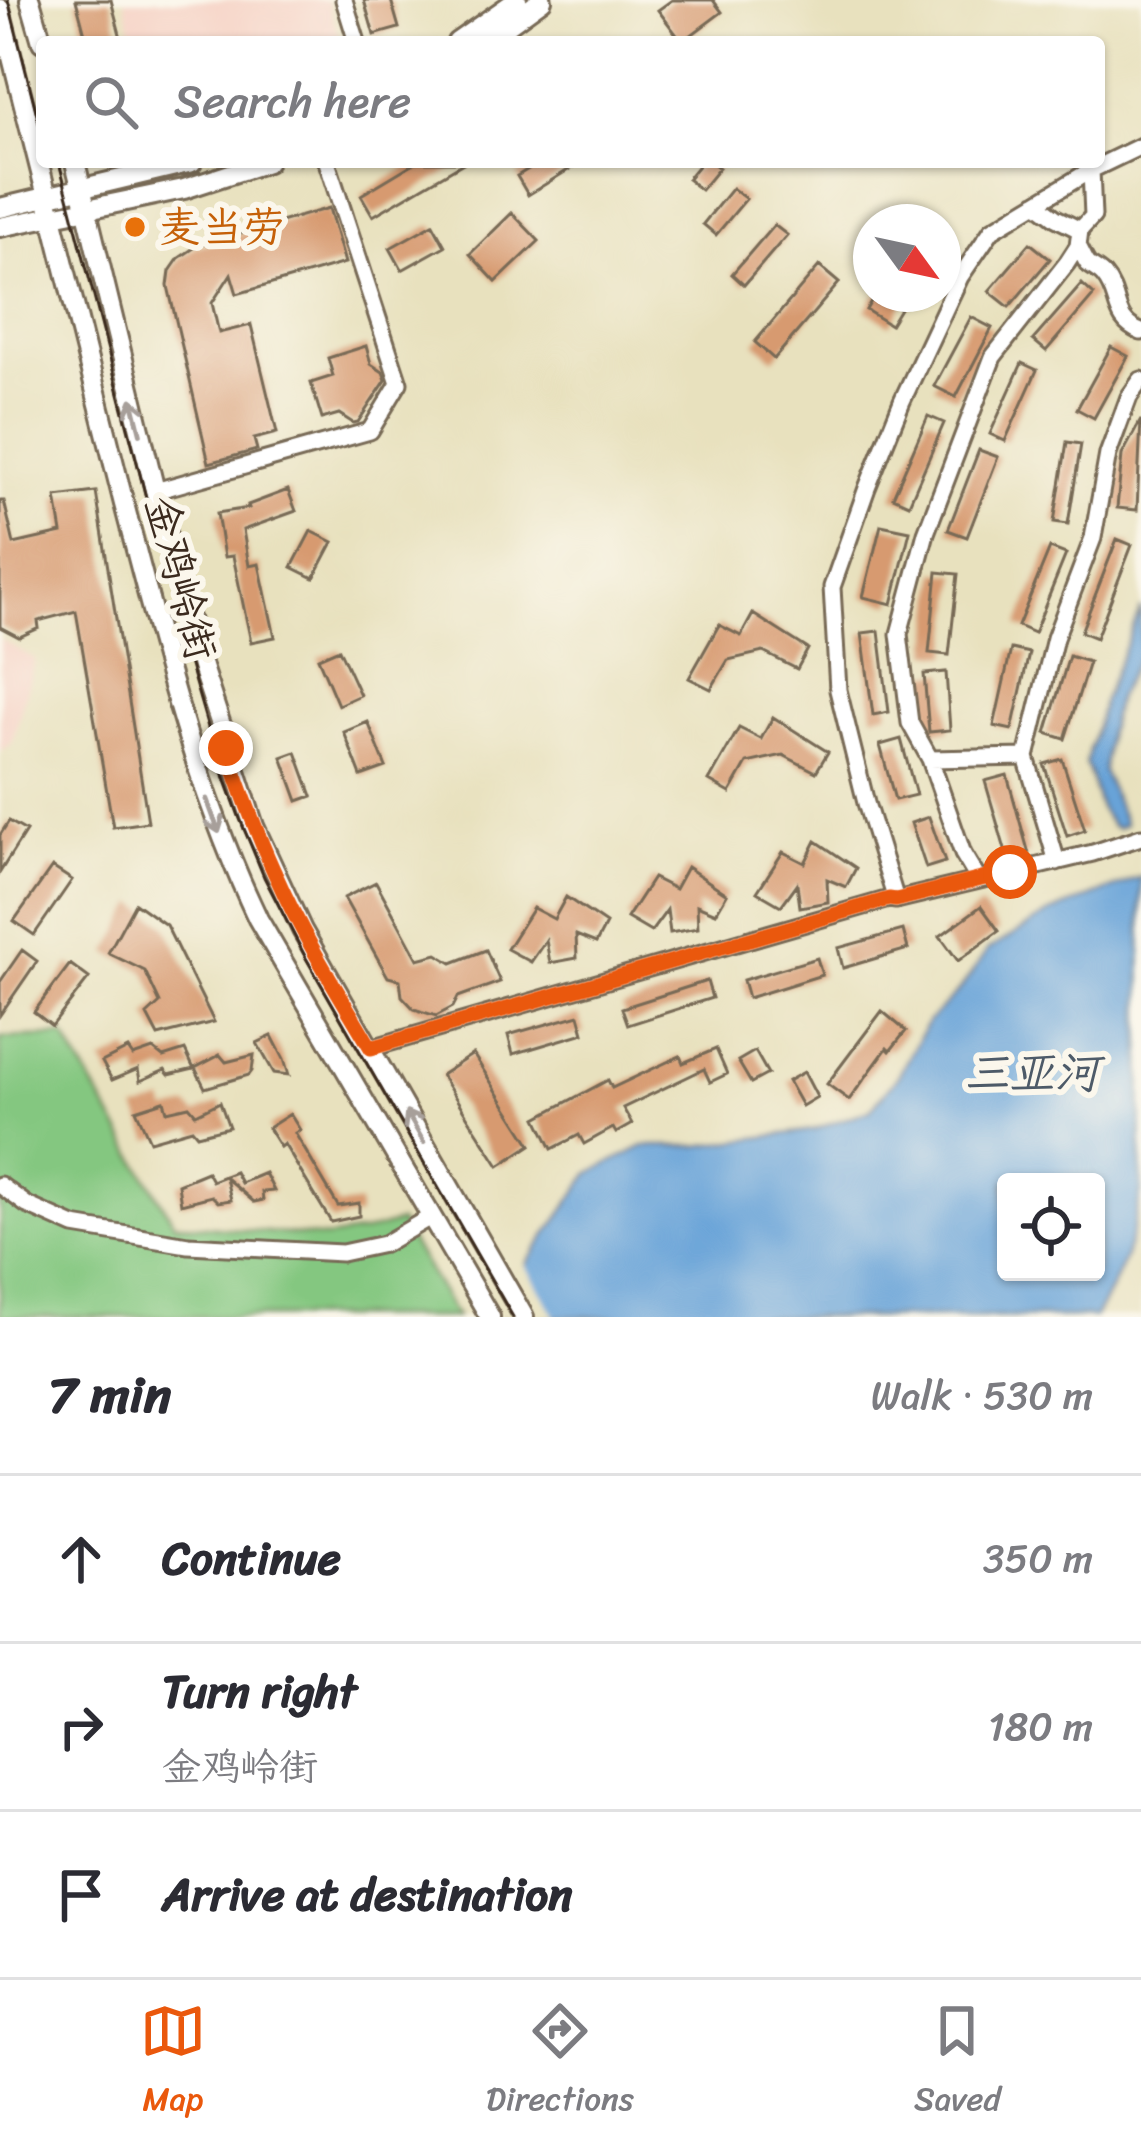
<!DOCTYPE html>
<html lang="en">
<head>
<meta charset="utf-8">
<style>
	:root { --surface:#fff; --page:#f2f2f3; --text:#2b2b33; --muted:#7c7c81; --line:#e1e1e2; --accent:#ea580c }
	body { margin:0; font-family:Sriracha,"LXGW WenKai TC",sans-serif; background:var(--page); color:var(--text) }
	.controls { position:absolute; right:36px; bottom:36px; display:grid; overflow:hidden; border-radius:12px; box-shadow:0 3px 9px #0004 }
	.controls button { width:108px; height:108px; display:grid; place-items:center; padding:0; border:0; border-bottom:3px solid var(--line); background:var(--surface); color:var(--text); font:60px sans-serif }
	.compass { position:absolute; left:853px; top:204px; width:108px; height:108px; border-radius:50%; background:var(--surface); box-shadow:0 3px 9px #0004; rotate:123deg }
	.stop { position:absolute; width:36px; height:36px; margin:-27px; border:9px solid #ea580c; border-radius:50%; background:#fff }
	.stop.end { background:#ea580c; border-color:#fff; box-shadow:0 3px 12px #0008 }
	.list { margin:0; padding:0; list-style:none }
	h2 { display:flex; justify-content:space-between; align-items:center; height:156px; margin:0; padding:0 48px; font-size:51px }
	h2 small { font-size:39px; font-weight:400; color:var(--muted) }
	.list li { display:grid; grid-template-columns:78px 1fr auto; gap:36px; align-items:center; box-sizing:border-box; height:168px; padding:0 48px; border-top:3px solid var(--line) }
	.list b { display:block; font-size:45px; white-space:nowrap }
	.list p { margin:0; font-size:39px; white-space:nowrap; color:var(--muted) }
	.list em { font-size:39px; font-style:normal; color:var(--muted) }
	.icon { flex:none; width:66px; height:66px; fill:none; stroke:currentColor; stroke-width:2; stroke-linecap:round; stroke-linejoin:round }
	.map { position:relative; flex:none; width:1141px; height:1317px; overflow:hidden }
	.search { position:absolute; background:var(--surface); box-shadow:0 3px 9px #0004; left:36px; right:36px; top:36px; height:132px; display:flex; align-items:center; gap:30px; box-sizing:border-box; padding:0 42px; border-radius:12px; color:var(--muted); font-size:45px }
	.sheet { height:660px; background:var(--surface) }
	nav { display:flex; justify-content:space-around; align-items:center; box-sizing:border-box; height:168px; border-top:3px solid var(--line); background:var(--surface); font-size:33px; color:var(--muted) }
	nav a { display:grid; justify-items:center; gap:6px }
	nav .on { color:var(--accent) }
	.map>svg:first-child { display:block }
</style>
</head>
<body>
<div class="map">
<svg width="1141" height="1317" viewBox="0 0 1141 1317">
	<rect width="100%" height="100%" fill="#fbf7ec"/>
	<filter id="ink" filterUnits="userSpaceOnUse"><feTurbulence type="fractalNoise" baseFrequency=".00833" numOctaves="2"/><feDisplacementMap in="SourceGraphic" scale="24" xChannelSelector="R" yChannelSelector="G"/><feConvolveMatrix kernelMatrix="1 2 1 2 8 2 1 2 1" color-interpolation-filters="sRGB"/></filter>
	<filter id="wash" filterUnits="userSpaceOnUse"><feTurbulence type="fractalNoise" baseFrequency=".004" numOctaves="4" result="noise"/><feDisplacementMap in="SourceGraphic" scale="48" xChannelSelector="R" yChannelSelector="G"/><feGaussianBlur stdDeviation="2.7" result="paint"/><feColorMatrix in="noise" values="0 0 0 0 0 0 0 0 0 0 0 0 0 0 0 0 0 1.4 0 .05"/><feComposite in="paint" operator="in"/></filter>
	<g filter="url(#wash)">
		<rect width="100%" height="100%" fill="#e8e1be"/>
		<path fill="#f6d2c5" d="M124 0H327L341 42H134Z
			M0 639 35 659 12 743 0 751Z"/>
		<path fill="#84c780" stroke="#60784f" stroke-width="3" d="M64 1036 174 1223 327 1238 365 1232 399 1222 456 1317H0V1038Z"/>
		<path fill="#68a3d8" stroke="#52667b" stroke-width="3" fill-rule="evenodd" d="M1141 608V652L1117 697 1107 737 1103 771 1125 824 1117 828 1111 825 1100 809 1086 763 1103 700Z
			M1141 877V1190C1133 1240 1122 1274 1095 1317H501L500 1302 590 1173 644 1146H698L813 1130 870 1110 898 1076 927 1023 962 987 988 950 1050 913ZM1006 1182H1096V1272H1006Z"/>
		<path fill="#e8e1be" d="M522 1259 556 1317H495L494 1299Z"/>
		<g id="blocks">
			<path fill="#d79a6f" d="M76 0H111L122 42H87Z
				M364 0H391L399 28 374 35Z
				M672 0H713L722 12 682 42 658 10Z
				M416 162H465L373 216 361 195Z
				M540 162H581L528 195 517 176Z
				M701 162H712L719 168 701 190 687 179Z
				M732 188 746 199 716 235 703 224Z
				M329 208 345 263 237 294 231 274 212 303 219 333 251 325 277 433 254 439 257 450 209 463 168 286 170 271 179 258 197 246Z
				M512 213 539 241 496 282 470 254Z
				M433 224 445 246 402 270 390 248Z
				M774 225 787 235 744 285 732 274Z
				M1030 243 1050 259 1009 307 989 291Z
				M819 266 839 283 774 359 755 342Z
				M1082 284 1094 295 1046 351 1033 340Z
				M875 294H909L890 325 866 310Z
				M971 317 992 328 956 397 934 386Z
				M366 346 371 364 383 372 386 380 358 422 353 423 339 414 322 419 311 383 333 376 328 358Z
				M1111 347 1128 356 1094 418 1077 409Z
				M1022 363 1037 370 1005 441 990 434Z
				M928 416 944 423 909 504 893 497Z
				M1141 420 1137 510 1117 508 1122 455Z
				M1067 442 1081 444 1068 524 1054 522Z
				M979 450 998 457 967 537 948 530Z
				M288 490 296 511 243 530 249 566 259 564 275 637 251 642 233 556 224 557 217 513 249 508 248 505Z
				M96 492 148 822 113 827 76 611 38 621 39 628 19 637 0 627V501H4L14 544 62 533 56 497Z
				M881 525 910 531 892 604 863 597Z
				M311 531 333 542 314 578 292 567Z
				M1117 539 1132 545 1096 638 1081 632Z
				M1050 548 1066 554 1034 633 1018 626Z
				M937 572 958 574 949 655 929 653Z
				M753 614 808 649 797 669 763 652 728 660 711 689 689 678 719 625 741 636Z
				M879 631 889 712 873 715 862 633Z
				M339 649 360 695 338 705 318 658Z
				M1011 649 1029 653 1012 730 994 726Z
				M1069 656 1089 662 1065 739 1046 733Z
				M946 672 950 730 929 732 924 674Z
				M773 717 828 752 816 772 783 755 747 763 730 793 709 781 739 728 761 739Z
				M368 722 386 767 361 776 344 732Z
				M901 739 916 795 895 800 880 745Z
				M296 752 312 796 298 801 282 757Z
				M1062 759 1085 830 1067 836 1044 764Z
				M1007 775 1029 854 1008 860 985 781Z
				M929 817 945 862 926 868 911 823Z
				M9 821 26 831 0 872V835Z
				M816 841 856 868 846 887 827 879 828 902 800 907 797 884 781 906 757 892 783 852 805 863Z
				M52 867 72 880 34 935 14 921Z
				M687 867 727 894 716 913 697 905 698 928 670 933 667 910 651 932 627 918 653 878 675 889Z
				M376 882 418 959 437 954 452 963 486 950 500 982 458 997 453 1007 436 1016 414 1009 402 996 400 980 388 977 344 898Z
				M566 897 606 924 596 943 576 935 577 958 550 963 546 940 531 962 507 949 533 908 554 919Z
				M135 903 166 925 214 1022 158 1036 147 1015 160 1003 145 971 108 953Z
				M981 906 999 931 958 961 940 936Z
				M903 930 908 949 843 968 838 948Z
				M22 950 37 961 0 1015V982Z
				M817 958 822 975 748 998 743 980Z
				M70 964 89 978 52 1026 34 1012Z
				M707 981 712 998 628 1025 622 1008Z
				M882 1011 906 1031 890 1051 887 1048 849 1100 827 1084Z
				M579 1015 584 1033 513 1054 508 1035Z
				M272 1036 284 1059 289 1075 274 1073 257 1043Z
				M128 1049 133 1056 153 1049 163 1057 185 1050 194 1069 169 1075 165 1070 140 1081 138 1069 112 1080 102 1062Z
				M716 1049 727 1074 710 1082 704 1069 623 1108 632 1124 616 1133 613 1128 584 1144 579 1135 552 1149 537 1118 608 1080 612 1088 680 1056 683 1063Z
				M755 1051 768 1074 751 1083 738 1061Z
				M473 1054 531 1145 499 1166 441 1075Z
				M220 1055 226 1062 254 1055 252 1071 249 1075 205 1088 195 1068Z
				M804 1072 817 1097 802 1106 788 1081Z
				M164 1101 167 1111 189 1106 196 1114 220 1102 229 1127 197 1135 192 1129 150 1141 136 1110Z
				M290 1114 300 1130 295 1133 338 1206 359 1203V1216L331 1222 284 1144 280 1147 268 1128Z
				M207 1172 212 1181 235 1172 241 1183 265 1173 274 1191 262 1192 263 1200 254 1202 226 1178 231 1200 218 1202 212 1196 181 1204 178 1184Z"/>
		</g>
	</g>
	<g filter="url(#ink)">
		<use href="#blocks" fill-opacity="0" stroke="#786a56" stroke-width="3"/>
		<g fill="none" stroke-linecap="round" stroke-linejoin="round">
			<g stroke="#786a56" stroke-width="21">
				<path id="minor" d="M344 0 357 42
					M1036 203 1056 218 1080 230 1093 216 1091 170
					M1078 246C1082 252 1084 259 1088 264 1093 268 1100 271 1104 276 1122 297 1111 320 1141 332
					M155 491 370 431 399 383 327 162
					M1026 757 1055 638 1093 538 1108 454 1129 397 1141 380
					M930 759 1026 757 1057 862
					M978 879 963 854 930 759 910 723 899 634 926 533 993 357 1067 263 1078 246 1080 230
					M896 900 866 803 838 690 832 587 867 488 902 401 960 277 992 230 1091 170 1141 146
					M371 1048 889 899 896 900 1093 853 1141 837
					M0 1185 27 1205 74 1226 188 1245 342 1253 384 1244 432 1216"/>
			</g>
			<g stroke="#786a56" stroke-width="24">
				<path id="major" d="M30 0 42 42
					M0 9C41 174 82 339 124 504 161 645 195 787 258 919L490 1317
					M457 42 517 0
					M484 42 542 0
					M75 162 155 491 202 667 254 826 302 930 524 1317
					M0 208 192 162
					M0 227 184 189 267 162"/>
			</g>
			<use href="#minor" stroke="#fff" stroke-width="15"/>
			<use href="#major" stroke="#fff" stroke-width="18"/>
			<path stroke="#3b2a1e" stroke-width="3" d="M8 0 42 135
				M59 162 188 659 214 748 240 819 264 877 306 958 513 1317"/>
		</g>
		<defs><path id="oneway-shaft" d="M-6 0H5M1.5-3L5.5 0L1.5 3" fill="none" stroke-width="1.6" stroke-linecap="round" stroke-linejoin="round" transform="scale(3)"/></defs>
		<g stroke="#a79f9a">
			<use href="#oneway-shaft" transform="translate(136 416) rotate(-104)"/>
			<use href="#oneway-shaft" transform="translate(213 816) rotate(70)"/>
			<use href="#oneway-shaft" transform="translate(415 1127) rotate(-120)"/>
		</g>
	</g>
	<g fill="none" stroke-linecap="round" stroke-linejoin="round" filter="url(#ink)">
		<path stroke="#ea580c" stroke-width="15" d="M226 748C242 792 257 836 277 878 303 937 338 992 371 1048L889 899 896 900 1010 872"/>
	</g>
	<circle fill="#e8710a" stroke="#fbf7ec" stroke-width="4.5" cx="135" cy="227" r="12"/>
	<g text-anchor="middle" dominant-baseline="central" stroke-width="12" stroke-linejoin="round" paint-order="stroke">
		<g font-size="42" fill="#c56008" stroke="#fbf7ec" text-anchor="start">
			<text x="159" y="227">麦当劳</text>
		</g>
		<g font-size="42" fill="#3b2a1e" stroke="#fbf7ec">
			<text transform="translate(181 578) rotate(75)">金鸡岭街</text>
		</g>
		<g font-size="45" font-style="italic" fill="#4d5a68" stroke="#fbf7ec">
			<text x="1032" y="1073">三亚河</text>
		</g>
	</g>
</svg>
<div class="controls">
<button><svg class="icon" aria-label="locate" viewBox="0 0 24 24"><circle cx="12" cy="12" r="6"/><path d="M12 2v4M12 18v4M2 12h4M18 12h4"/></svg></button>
</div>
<svg class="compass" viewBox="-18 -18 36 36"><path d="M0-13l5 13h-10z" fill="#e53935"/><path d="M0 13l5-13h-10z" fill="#7c7c81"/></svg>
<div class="stop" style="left:1010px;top:872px"></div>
<div class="stop end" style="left:226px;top:748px"></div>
<div class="search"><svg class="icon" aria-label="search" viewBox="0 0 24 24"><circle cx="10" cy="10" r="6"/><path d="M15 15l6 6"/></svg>Search here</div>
</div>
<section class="sheet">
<h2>7 min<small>Walk · 530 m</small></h2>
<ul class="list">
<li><svg class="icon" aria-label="ahead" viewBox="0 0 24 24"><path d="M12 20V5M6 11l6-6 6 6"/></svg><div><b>Continue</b></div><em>350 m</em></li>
<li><svg class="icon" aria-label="right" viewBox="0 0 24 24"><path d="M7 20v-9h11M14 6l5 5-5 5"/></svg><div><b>Turn right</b><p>金鸡岭街</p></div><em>180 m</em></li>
<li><svg class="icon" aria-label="arrive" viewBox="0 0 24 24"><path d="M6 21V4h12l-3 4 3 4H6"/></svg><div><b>Arrive at destination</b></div></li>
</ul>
</section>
<nav>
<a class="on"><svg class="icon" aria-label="map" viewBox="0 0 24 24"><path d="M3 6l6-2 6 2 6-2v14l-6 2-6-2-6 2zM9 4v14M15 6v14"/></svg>Map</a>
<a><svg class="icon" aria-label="directions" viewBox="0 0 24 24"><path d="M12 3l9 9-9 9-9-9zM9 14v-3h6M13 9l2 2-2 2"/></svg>Directions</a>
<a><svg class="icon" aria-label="saved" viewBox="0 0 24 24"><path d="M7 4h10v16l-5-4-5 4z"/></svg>Saved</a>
</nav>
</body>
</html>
